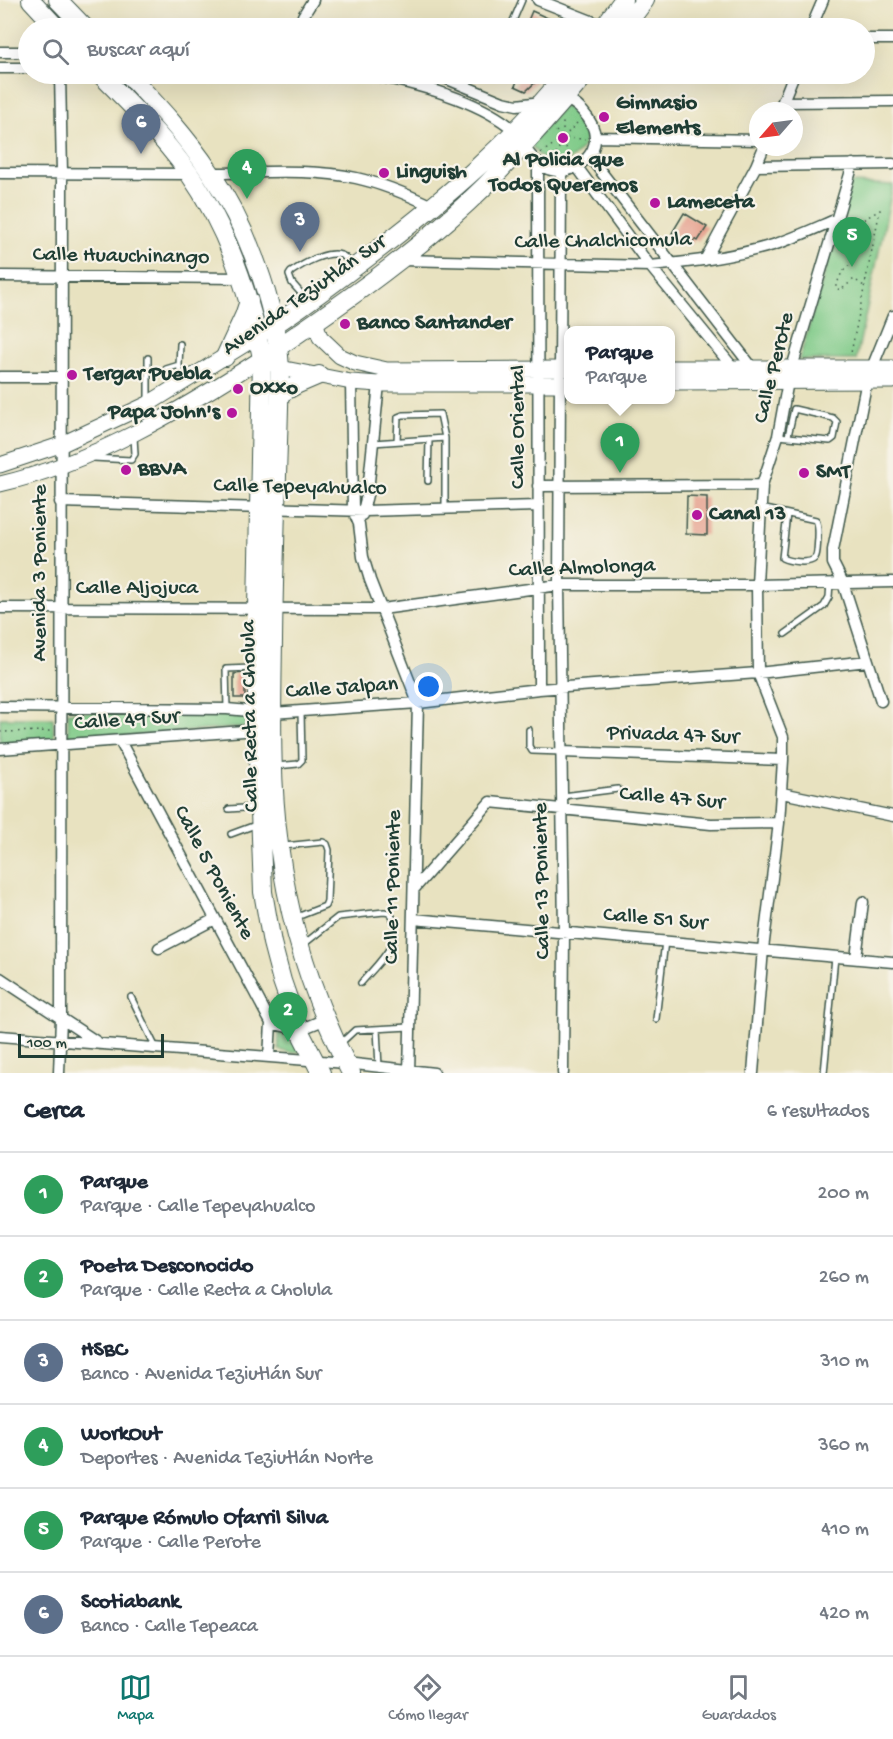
<!DOCTYPE html>
<html lang="es">
<head>
<meta charset="utf-8">
<style>
	:root { --surface:#fff; --page:#f2f2f3; --text:#1f2937; --muted:#747a83; --line:#e0e1e3; --accent:#0f766e }
	body { margin:0; font-family:"Gochi Hand",sans-serif; background:var(--page); color:var(--text) }
	.compass { position:absolute; left:749px; top:102px; width:54px; height:54px; border-radius:50%; background:var(--surface); box-shadow:0 6px 24px #0002; rotate:242deg }
	.scale { position:absolute; left:18px; bottom:15px; width:146px; box-sizing:border-box; padding-left:6px; border:3px solid #1f3d34; border-top:0; font-size:16px; line-height:21px; white-space:nowrap; color:#1f3d34; -webkit-text-stroke:4px #f7f3e8; paint-order:stroke }
	.you { position:absolute; left:429px; top:687px; width:21px; height:21px; margin:-15px; border:4px solid #fff; border-radius:50%; background:#1a73e8; box-shadow:0 0 0 9px #1a73e833 }
	.badge { display:grid; place-items:center; width:39px; height:39px; border-radius:50%; background:var(--accent); color:#fff; font-size:20px; font-weight:700 }
	.pin { position:absolute; translate:-50% -50px; filter:drop-shadow(0 2px 3px #0008) }
	.pin::after { content:''; position:absolute; top:32px; width:21px; height:18px; background:inherit; clip-path:polygon(0 0,100% 0,50% 100%) }
	.popup { position:absolute; left:564px; top:326px; width:111px; height:78px; box-sizing:border-box; display:grid; place-content:center; border-radius:12px; background:var(--surface); filter:drop-shadow(0 2px 4px #0005); font-size:20px; white-space:nowrap; color:var(--muted) }
	.popup b { font-size:22px; color:var(--text) }
	.popup::after { content:''; position:absolute; left:50%; top:100%; margin-left:-12px; border:12px solid transparent; border-top-color:var(--surface) }
	.list { margin:0; padding:0; list-style:none }
	h2 { display:flex; justify-content:space-between; align-items:center; height:78px; margin:0; padding:0 24px; font-size:26px }
	h2 small { font-size:20px; font-weight:400; color:var(--muted) }
	.list li { display:grid; grid-template-columns:39px 1fr auto; gap:18px; align-items:center; box-sizing:border-box; height:84px; padding:0 24px; border-top:2px solid var(--line) }
	.list b { display:block; font-size:22px; white-space:nowrap }
	.list p { margin:0; font-size:20px; white-space:nowrap; color:var(--muted) }
	.list em { font-size:20px; font-style:normal; color:var(--muted) }
	.icon { flex:none; width:33px; height:33px; fill:none; stroke:currentColor; stroke-width:2; stroke-linecap:round; stroke-linejoin:round }
	.map { position:relative; flex:none; width:893px; height:1073px; overflow:hidden }
	.search { position:absolute; background:var(--surface); box-shadow:0 6px 24px #0002; left:18px; right:18px; top:18px; height:66px; display:flex; align-items:center; gap:15px; box-sizing:border-box; padding:0 21px; border-radius:33px; color:var(--muted); font-size:22px }
	.sheet { height:582px; background:var(--surface) }
	nav { display:flex; justify-content:space-around; align-items:center; box-sizing:border-box; height:84px; border-top:2px solid var(--line); background:var(--surface); font-size:16px; color:var(--muted) }
	nav a { display:grid; justify-items:center; gap:3px }
	nav .on { color:var(--accent) }
	.map>svg:first-child { display:block }
</style>
</head>
<body>
<div class="map">
<svg width="893" height="1073" viewBox="0 0 893 1073">
	<rect width="100%" height="100%" fill="#f7f3e8"/>
	<filter id="ink" filterUnits="userSpaceOnUse"><feTurbulence type="fractalNoise" baseFrequency=".0167" numOctaves="2"/><feDisplacementMap in="SourceGraphic" scale="12" xChannelSelector="R" yChannelSelector="G"/><feConvolveMatrix kernelMatrix="1 2 1 2 8 2 1 2 1" color-interpolation-filters="sRGB"/></filter>
	<filter id="wash" filterUnits="userSpaceOnUse"><feTurbulence type="fractalNoise" baseFrequency=".008" numOctaves="4" result="noise"/><feDisplacementMap in="SourceGraphic" scale="24" xChannelSelector="R" yChannelSelector="G"/><feGaussianBlur stdDeviation="1.35" result="paint"/><feColorMatrix in="noise" values="0 0 0 0 0 0 0 0 0 0 0 0 0 0 0 0 0 1.4 0 .05"/><feComposite in="paint" operator="in"/></filter>
	<g filter="url(#wash)">
		<rect width="100%" height="100%" fill="#e8e2c0"/>
		<path fill="#7fca88" stroke="#4f845e" stroke-width="1.5" d="M563 106C620 129 557 195 531 144Z
			M851 183 893 185 856 360H799Z
			M68 712 246 714V727L68 741Z
			M0 718H53L54 741 0 744Z
			M289 1031 294 1035 300 1051 291 1053 279 1050 278 1032Z"/>
		<g id="blocks">
			<path fill="#e6a28f" d="M532 11 543 16 571 28H532L533 26 527 23Z
				M520 74H544L526 91 515 86Z
				M684 213 707 227 698 241 695 239 692 244 672 233Z
				M687 496 707 497V535L686 534Z
				M245 673V698H234V674Z"/>
		</g>
	</g>
	<g filter="url(#ink)">
		<use href="#blocks" fill-opacity="0" stroke="#3d5649" stroke-width="1.5"/>
		<g fill="none" stroke-linecap="round" stroke-linejoin="round">
			<g stroke="#3d5649" stroke-width="8">
				<path id="lane" d="M510 28 522 0
					M306 299 292 283 289 275 291 272C303 264 327 250 341 255 345 256 348 261 352 264
					M179 365 180 344
					M166 369 179 365 182 379
					M148 399V358
					M778 436 830 441 834 438 837 422 833 418 794 409 788 436
					M397 441 398 417 403 415 440 414 445 438V509
					M373 443 445 438
					M93 458 131 460 135 454 134 437
					M428 481 429 439
					M761 508 816 520C819 526 818 532 818 539 817 544 818 554 815 558 809 565 788 561 782 558L787 514
					M785 634 824 606 829 597 830 583
					M227 709 226 669 252 668
					M529 730V746L532 751 562 752
					M276 766 298 764 302 760 301 711
					M563 796 618 789
					M229 809 258 807
					M231 834 258 824
					M284 846 323 842 327 844 329 850 327 901 325 906 297 917
					M304 944 338 917 384 912 390 913C407 940 377 964 361 983
					M131 997 156 1048
					M656 1019 665 941
					M377 1029 379 1067
					M341 1043 355 1030 410 1027
					M824 1073 835 957"/>
			</g>
			<g stroke="#3d5649" stroke-width="13">
				<path id="street" d="M538 0 609 28
					M300 28 303 16 313 0
					M811 28 823 0
					M864 39H893
					M0 52H28
					M0 68H28
					M368 74C414 83 478 99 514 130 518 134 520 140 523 145 533 160 544 173 564 171 579 169 596 154 595 137 594 121 576 98 560 100
					M435 74 503 102 517 105 541 102
					M783 102 893 101
					M779 111 794 74
					M595 137 758 140
					M589 156 755 371
					M538 165 539 689
					M756 166 893 164
					M577 167 650 266 735 370
					M561 171 559 585 564 932 563 1073
					M0 173 190 174
					M209 173C256 173 311 168 356 178 384 184 409 195 434 207
					M401 260 650 266C691 262 733 257 773 245 795 238 816 228 837 219
					M705 260 756 166 764 147
					M0 276 242 278
					M0 377H61
					M351 382 353 510 359 524 363 557 370 580 418 703 409 1073
					M538 486 762 485
					M60 502 365 511 538 506
					M362 515 368 491 379 384 381 380
					M0 608 382 609 559 585H757L893 582
					M881 701 843 583 833 563V550L867 380 893 316
					M0 707 227 709 272 713 418 703 539 689 758 673 868 661
					M120 741 271 1023
					M0 749 257 730
					M562 752 783 760
					M782 793 893 816
					M414 889 490 802 711 824 779 823
					M413 919 893 962
					M159 948 215 919
					M856 958 863 902
					M0 978 100 1044
					M271 1023 299 1030 326 1019
					M0 1036 346 1063 434 1073
					M269 1057 271 1023
					M59 1073 61 1018 62 173 60 74
					M753 1073 763 949 779 823 783 760V737L758 673 757 585 762 485 778 436 788 381 853 164"/>
			</g>
			<g stroke="#3d5649" stroke-width="17">
				<path id="secondary" d="M315 321 320 337 340 356 355 363 387 370 569 369
					M671 368H893
					M671 382 893 381
					M0 465 60 445 148 404 258 336
					M0 484C93 463 183 409 262 358L280 368 351 382 379 384H569"/>
			</g>
			<g stroke="#3d5649" stroke-width="20">
				<path id="primary" d="M31 0 57 28
					M58 0 85 28
					M603 28 623 0
					M624 28 645 0
					M100 74C131 105 162 136 188 172 226 226 250 294 262 358L257 609V730L263 892 272 943 282 981 299 1030 321 1073
					M128 74C157 105 186 136 210 172 247 226 276 303 280 368 278 459 274 550 273 640 272 708 270 777 279 845 289 924 314 1002 351 1073
					M265 331C304 306 342 277 380 248 448 196 512 141 566 74
					M271 352C345 302 421 249 485 186 520 150 554 112 586 74
					M225 357 244 316 249 301
					M280 394 298 384 319 375"/>
			</g>
			<path stroke="#3d5649" stroke-width="1.5" stroke-dasharray="1.5 4.5" stroke-linecap="butt" d="M577 123 563 138 585 139
				M556 131 563 138V122
				M541 153 563 138 570 159
				M554 160 563 138
				M846 219 863 220 880 210 851 353
				M863 221 861 243 853 262 842 272 835 288 841 290 854 279 864 286
				M0 732 50 731"/>
			<use href="#lane" stroke="#fff" stroke-width="5"/>
			<use href="#street" stroke="#fff" stroke-width="10"/>
			<use href="#secondary" stroke="#fff" stroke-width="15"/>
			<use href="#primary" stroke="#fff" stroke-width="18"/>
		</g>
	</g>
	<g fill="#b5179e" stroke="#f7f3e8" stroke-width="2">
		<circle cx="604" cy="117" r="6"/>
		<circle cx="563" cy="138" r="6"/>
		<circle cx="384" cy="173" r="6"/>
		<circle cx="655" cy="203" r="6"/>
		<circle cx="345" cy="324" r="6"/>
		<circle cx="72" cy="375" r="6"/>
		<circle cx="238" cy="389" r="6"/>
		<circle cx="232" cy="413" r="6"/>
		<circle cx="126" cy="470" r="6"/>
		<circle cx="804" cy="473" r="6"/>
		<circle cx="697" cy="515" r="6"/>
	</g>
	<g text-anchor="middle" dominant-baseline="central" stroke-width="4.5" stroke-linejoin="round" paint-order="stroke">
		<g font-size="22" font-weight="bold" fill="#1f3d34" stroke="#f7f3e8" text-anchor="start">
			<text x="616" y="104">Gimnasio<tspan x="616" dy="25">Elements</tspan></text>
			<text x="563" y="161" text-anchor="middle">Al Policia que<tspan x="563" dy="25">Todos Queremos</tspan></text>
			<text x="396" y="173">Linguish</text>
			<text x="667" y="203">Lameceta</text>
			<text x="357" y="324">Banco Santander</text>
			<text x="84" y="375">Tergar Puebla</text>
			<text x="250" y="389">Oxxo</text>
			<text x="220" y="413" text-anchor="end">Papa John's</text>
			<text x="138" y="470">BBVA</text>
			<text x="816" y="473">SMT</text>
			<text x="709" y="515">Canal 13</text>
		</g>
		<g font-size="22" fill="#1f3d34" stroke="#f7f3e8">
			<text transform="translate(603 242) rotate(-1)">Calle Chalchicomula</text>
			<text transform="translate(121 257) rotate(1)">Calle Huauchinango</text>
			<text transform="translate(305 296) rotate(-35)">Avenida Teziutlán Sur</text>
			<text transform="translate(775 368) rotate(-76)">Calle Perote</text>
			<text transform="translate(519 427) rotate(-90)">Calle Oriental</text>
			<text transform="translate(300 488) rotate(1)">Calle Tepeyahualco</text>
			<text transform="translate(582 569) rotate(-2)">Calle Almolonga</text>
			<text transform="translate(41 573) rotate(-90)">Avenida 3 Poniente</text>
			<text x="137" y="589">Calle Aljojuca</text>
			<text transform="translate(342 689) rotate(-4)">Calle Jalpan</text>
			<text transform="translate(251 716) rotate(-91)">Calle Recta a Cholula</text>
			<text transform="translate(127 721) rotate(-4)">Calle 49 Sur</text>
			<text transform="translate(673 736) rotate(2)">Privada 47 Sur</text>
			<text transform="translate(672 799) rotate(5)">Calle 47 Sur</text>
			<text transform="translate(213 873) rotate(62)">Calle 5 Poniente</text>
			<text transform="translate(543 881) rotate(-91)">Calle 13 Poniente</text>
			<text transform="translate(394 887) rotate(-89)">Calle 11 Poniente</text>
			<text transform="translate(655 920) rotate(5)">Calle 51 Sur</text>
		</g>
	</g>
</svg>
<svg class="compass" viewBox="-18 -18 36 36"><path d="M0-13l5 13h-10z" fill="#e53935"/><path d="M0 13l5-13h-10z" fill="#747a83"/></svg>
<div class="scale">100 m</div>
<div class="you"></div>
<div class="pin badge" style="left:620px;top:473px;background:#2e9e5b">1</div>
<div class="popup"><b>Parque</b>Parque</div>
<div class="pin badge" style="left:288px;top:1042px;background:#2e9e5b">2</div>
<div class="pin badge" style="left:300px;top:252px;background:#5c6f8a">3</div>
<div class="pin badge" style="left:247px;top:199px;background:#2e9e5b">4</div>
<div class="pin badge" style="left:852px;top:267px;background:#2e9e5b">5</div>
<div class="pin badge" style="left:141px;top:154px;background:#5c6f8a">6</div>
<div class="search"><svg class="icon" aria-label="search" viewBox="0 0 24 24"><circle cx="10" cy="10" r="6"/><path d="M15 15l6 6"/></svg>Buscar aquí</div>
</div>
<section class="sheet">
<h2>Cerca<small>6 resultados</small></h2>
<ul class="list">
<li><span class="badge" style="background:#2e9e5b">1</span><div><b>Parque</b><p>Parque · Calle Tepeyahualco</p></div><em>200 m</em></li>
<li><span class="badge" style="background:#2e9e5b">2</span><div><b>Poeta Desconocido</b><p>Parque · Calle Recta a Cholula</p></div><em>260 m</em></li>
<li><span class="badge" style="background:#5c6f8a">3</span><div><b>HSBC</b><p>Banco · Avenida Teziutlán Sur</p></div><em>310 m</em></li>
<li><span class="badge" style="background:#2e9e5b">4</span><div><b>WorkOut</b><p>Deportes · Avenida Teziutlán Norte</p></div><em>360 m</em></li>
<li><span class="badge" style="background:#2e9e5b">5</span><div><b>Parque Rómulo Ofarril Silva</b><p>Parque · Calle Perote</p></div><em>410 m</em></li>
<li><span class="badge" style="background:#5c6f8a">6</span><div><b>Scotiabank</b><p>Banco · Calle Tepeaca</p></div><em>420 m</em></li>
</ul>
</section>
<nav>
<a class="on"><svg class="icon" aria-label="map" viewBox="0 0 24 24"><path d="M3 6l6-2 6 2 6-2v14l-6 2-6-2-6 2zM9 4v14M15 6v14"/></svg>Mapa</a>
<a><svg class="icon" aria-label="directions" viewBox="0 0 24 24"><path d="M12 3l9 9-9 9-9-9zM9 14v-3h6M13 9l2 2-2 2"/></svg>Cómo llegar</a>
<a><svg class="icon" aria-label="saved" viewBox="0 0 24 24"><path d="M7 4h10v16l-5-4-5 4z"/></svg>Guardados</a>
</nav>
</body>
</html>
